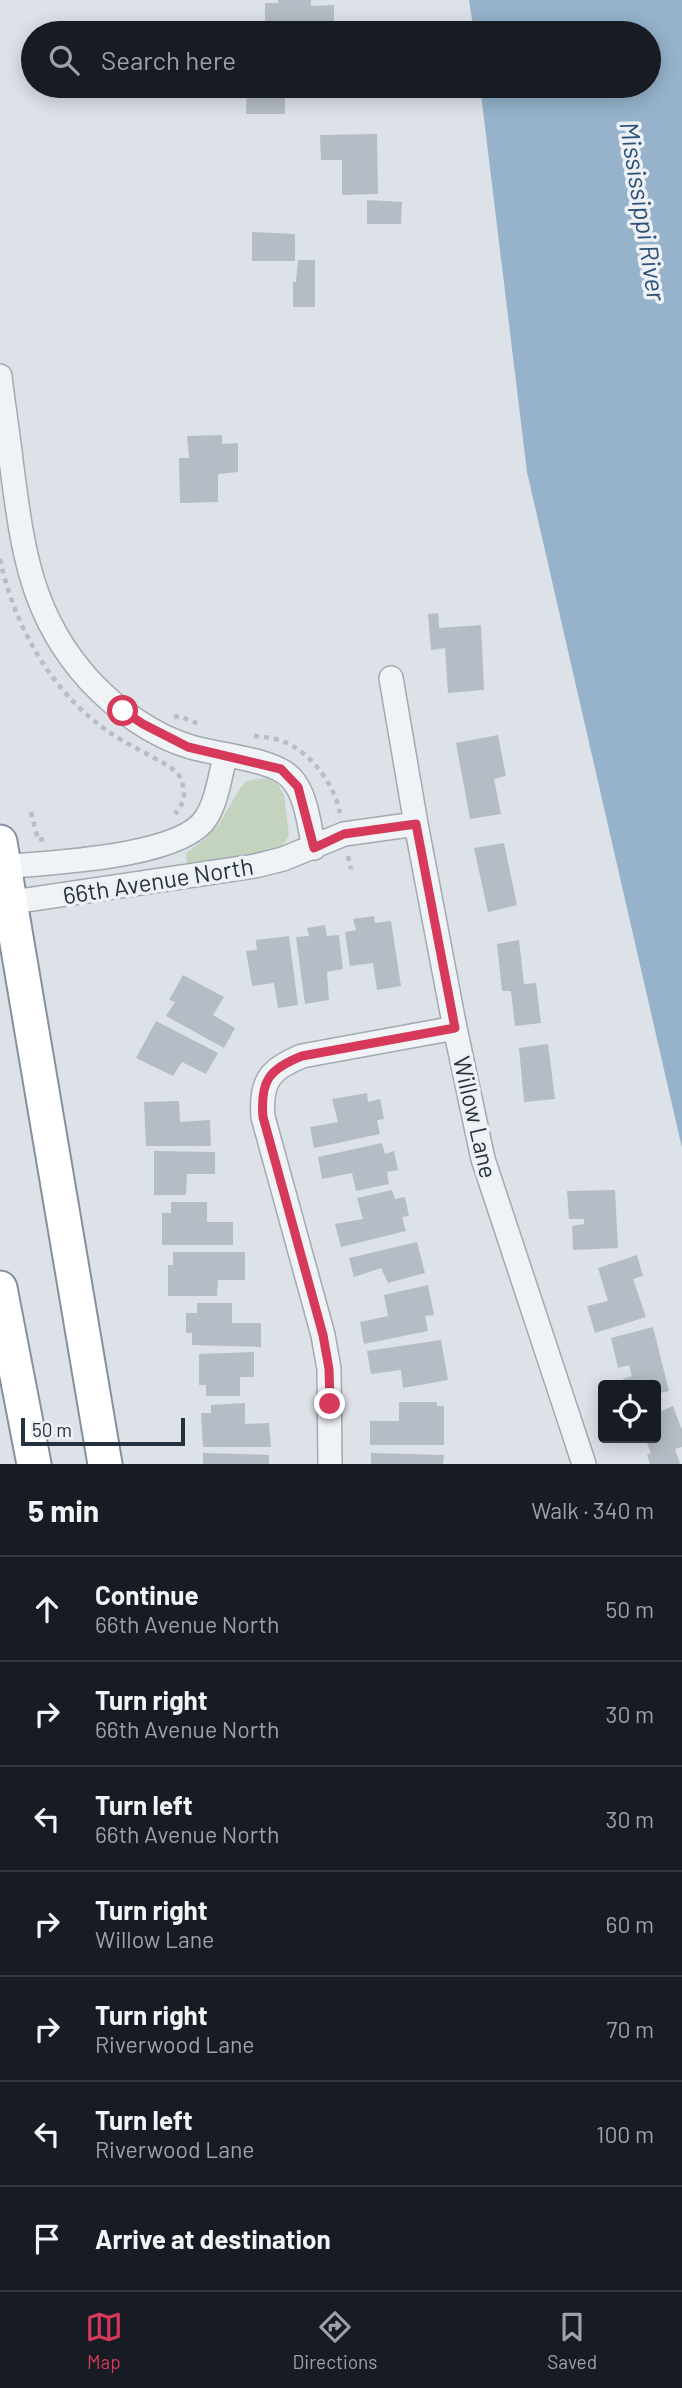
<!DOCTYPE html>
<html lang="en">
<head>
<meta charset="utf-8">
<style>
	:root { --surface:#171b24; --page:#242831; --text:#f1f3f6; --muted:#9ea1a6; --line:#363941; --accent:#d6395a }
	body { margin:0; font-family:Barlow,sans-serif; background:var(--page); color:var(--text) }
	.controls { position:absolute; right:21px; bottom:21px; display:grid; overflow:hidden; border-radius:7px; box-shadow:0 4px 18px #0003 }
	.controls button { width:63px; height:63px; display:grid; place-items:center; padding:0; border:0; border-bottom:2px solid var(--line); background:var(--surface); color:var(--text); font:35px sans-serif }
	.scale { position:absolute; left:21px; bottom:18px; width:164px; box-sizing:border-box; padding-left:7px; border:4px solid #263140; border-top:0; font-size:19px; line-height:24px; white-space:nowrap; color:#263140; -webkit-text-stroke:5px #edf1f6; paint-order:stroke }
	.stop { position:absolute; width:21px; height:21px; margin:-16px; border:5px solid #d6395a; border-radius:50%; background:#fff }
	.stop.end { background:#d6395a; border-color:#fff; box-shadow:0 2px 7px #0008 }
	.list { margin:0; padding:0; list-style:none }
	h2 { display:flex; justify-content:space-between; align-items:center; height:91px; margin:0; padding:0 28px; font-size:30px }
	h2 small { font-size:23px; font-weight:400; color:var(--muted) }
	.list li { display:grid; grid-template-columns:46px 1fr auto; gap:21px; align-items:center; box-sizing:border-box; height:105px; padding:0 28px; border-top:2px solid var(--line) }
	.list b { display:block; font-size:26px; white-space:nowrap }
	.list p { margin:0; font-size:23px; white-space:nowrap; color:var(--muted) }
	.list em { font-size:23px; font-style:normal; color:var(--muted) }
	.icon { flex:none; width:38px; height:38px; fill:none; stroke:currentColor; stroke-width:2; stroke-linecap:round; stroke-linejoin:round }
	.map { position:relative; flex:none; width:682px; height:1464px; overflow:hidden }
	.search { position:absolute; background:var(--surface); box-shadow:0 4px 18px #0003; left:21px; right:21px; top:21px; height:77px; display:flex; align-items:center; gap:18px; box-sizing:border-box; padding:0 24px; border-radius:38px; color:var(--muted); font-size:26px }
	.sheet { height:826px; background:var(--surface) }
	nav { display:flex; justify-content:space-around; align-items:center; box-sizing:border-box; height:98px; border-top:2px solid var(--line); background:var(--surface); font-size:19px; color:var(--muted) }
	nav a { display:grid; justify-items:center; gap:4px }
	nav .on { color:var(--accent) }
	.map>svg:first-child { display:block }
</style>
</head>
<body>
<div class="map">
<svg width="682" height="1464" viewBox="0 0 682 1464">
	<rect width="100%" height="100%" fill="#dde2e8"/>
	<path fill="#c4d3be" d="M265 778 277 783 284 795 288 826 289 836 282 846 273 851 187 864 186 853 205 839 219 824 239 790 246 781Z"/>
	<path fill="#96b3cb" d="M469 0H682V1148L527 472 480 86H649V33H474Z"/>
	<path fill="#b4bcc5" d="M278 0H311V6L334 5V30L265 31V3H278Z
		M247 86H298V94L285 92V114H246Z
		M377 134 378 194 342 195V160H321L320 135Z
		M367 200 402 202 401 224H367Z
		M252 232 295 234V261H252Z
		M298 260H315V307H293V282H296Z
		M222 435V444L238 443V472L218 474V502L180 503 179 458H189L187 436Z
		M438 613 439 628 481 625 484 690 448 693 445 648 431 650 428 614Z
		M498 735 506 776 494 779 501 814 470 819 456 743Z
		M504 843 517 905 488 912 474 848Z
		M374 916 375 923 391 921 401 986 377 990 373 963 350 966 345 932 356 930 353 919Z
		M325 925 327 936 339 935 343 969 327 972 329 1000 305 1004 296 937 309 936 307 928Z
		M289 936 298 1005 278 1008 274 983 252 986 246 951 257 950 256 940Z
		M519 940 524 984 536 983 541 1023 515 1026 511 991H502L497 944Z
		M183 975 224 997 213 1015 235 1028 224 1048 166 1016 175 1002 169 1000Z
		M156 1021 218 1053 206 1074 182 1062 173 1076 136 1058Z
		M548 1044 555 1099 524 1102 519 1048Z
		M367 1093 368 1102 380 1099 384 1119 377 1120 380 1134 314 1148 310 1127 338 1122 332 1099Z
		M179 1101 180 1122 210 1120 211 1146H146L144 1102Z
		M382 1143 385 1154 394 1151 398 1170 387 1172 389 1184 356 1191 352 1173 322 1179 318 1157Z
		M154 1151 215 1152V1174H187L186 1195H154Z
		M392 1190 395 1199 405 1197 409 1216 402 1217 406 1231 341 1247 335 1224 363 1219 357 1198Z
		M615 1190 618 1248 573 1250 572 1226 584 1224V1219H569L567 1191Z
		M171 1202H207V1222H233V1245H162V1213H171Z
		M417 1242 425 1273 388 1283 381 1268 354 1277 349 1258Z
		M173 1252H245V1280H218L217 1296H168V1265H173Z
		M637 1255 643 1276 633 1279 646 1317 595 1333 587 1306 608 1301 598 1268Z
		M428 1285 434 1315 425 1316 428 1331 364 1344 360 1322 388 1316 384 1295Z
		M197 1303H232V1323H261V1347L192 1345V1333H186V1313H197Z
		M653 1327 669 1391 656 1394V1385H625L623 1379 632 1376 629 1365 618 1368 611 1338Z
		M441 1340 448 1380 403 1388 401 1370 371 1374 367 1351Z
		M254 1352V1377H240V1396H206V1385H199V1354Z
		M399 1402H437V1406H444V1445H370V1421H399Z
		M245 1403V1424L269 1423 271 1447H203L201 1413H211V1405Z
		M673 1406 682 1430V1447L675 1449 680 1464H650L647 1455 651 1453 645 1438H656V1413Z
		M203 1453 269 1455V1464H203Z
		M371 1453 444 1455 443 1464H371Z"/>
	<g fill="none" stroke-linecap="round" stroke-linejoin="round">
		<g stroke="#a2a9b2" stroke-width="26">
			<path id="minor" d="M0 376C3 404 8 432 11 460 22 544 29 615 90 681 116 709 153 736 191 747 217 755 274 759 291 778 307 795 309 826 314 848
				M391 678 416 824 455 1028 483 1159 584 1464
				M0 867C46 863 181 858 206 818 217 801 220 776 225 757
				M0 904 255 866 283 859 344 834 416 824
				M330 1464 329 1369 323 1335 263 1117C260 1081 270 1069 302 1056L455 1028"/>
		</g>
		<g stroke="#8490a0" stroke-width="37">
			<path id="highway" d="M0 842 105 1464
				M0 1288 34 1464"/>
		</g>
		<path stroke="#b7bdc3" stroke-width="4.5" stroke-dasharray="5 5" stroke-linecap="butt" d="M0 559C14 626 52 693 109 732 130 747 159 758 178 773 186 789 187 800 175 814
			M174 717 179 716 201 725
			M254 736C264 737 273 738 282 741 310 751 335 785 340 813
			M31 812 38 840 44 839
			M348 856 351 869"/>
		<use href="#minor" stroke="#f0f3f6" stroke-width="23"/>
		<use href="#highway" stroke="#fff" stroke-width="33"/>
	</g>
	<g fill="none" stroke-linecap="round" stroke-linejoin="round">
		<path stroke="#d6395a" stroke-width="9" d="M123 711 143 724 188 747 281 769 298 787 314 848 344 834 416 824 455 1028 302 1056C269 1069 260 1081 263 1117L323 1335 329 1369 330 1404"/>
	</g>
	<g text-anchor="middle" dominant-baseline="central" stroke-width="7" stroke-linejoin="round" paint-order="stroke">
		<g font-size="24" fill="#263140" stroke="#edf1f6">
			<text transform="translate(158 880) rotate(-9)">66th Avenue North</text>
			<text transform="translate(476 1117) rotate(77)">Willow Lane</text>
		</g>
		<g font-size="26" font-style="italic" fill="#2e5276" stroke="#edf1f6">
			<text transform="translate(644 211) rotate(81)">Mississippi River</text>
		</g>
	</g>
</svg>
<div class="controls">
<button><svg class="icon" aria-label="locate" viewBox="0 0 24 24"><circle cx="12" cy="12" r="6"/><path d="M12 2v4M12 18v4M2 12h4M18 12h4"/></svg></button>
</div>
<div class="scale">50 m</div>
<div class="stop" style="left:123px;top:711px"></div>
<div class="stop end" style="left:330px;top:1404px"></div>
<div class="search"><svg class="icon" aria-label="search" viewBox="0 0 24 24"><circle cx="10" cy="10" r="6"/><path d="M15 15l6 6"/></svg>Search here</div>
</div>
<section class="sheet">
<h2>5 min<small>Walk · 340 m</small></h2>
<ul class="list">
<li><svg class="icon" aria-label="ahead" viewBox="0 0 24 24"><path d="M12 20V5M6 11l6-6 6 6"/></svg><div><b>Continue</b><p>66th Avenue North</p></div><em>50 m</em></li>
<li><svg class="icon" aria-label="right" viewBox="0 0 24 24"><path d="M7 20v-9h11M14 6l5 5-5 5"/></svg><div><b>Turn right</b><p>66th Avenue North</p></div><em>30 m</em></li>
<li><svg class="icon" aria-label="left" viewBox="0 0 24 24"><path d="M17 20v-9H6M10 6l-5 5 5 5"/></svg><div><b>Turn left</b><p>66th Avenue North</p></div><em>30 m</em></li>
<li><svg class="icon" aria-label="right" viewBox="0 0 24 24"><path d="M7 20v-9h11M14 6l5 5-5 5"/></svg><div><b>Turn right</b><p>Willow Lane</p></div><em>60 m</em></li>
<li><svg class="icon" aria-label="right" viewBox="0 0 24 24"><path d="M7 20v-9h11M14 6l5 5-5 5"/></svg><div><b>Turn right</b><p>Riverwood Lane</p></div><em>70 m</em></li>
<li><svg class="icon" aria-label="left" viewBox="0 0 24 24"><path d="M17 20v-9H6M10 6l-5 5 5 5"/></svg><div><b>Turn left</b><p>Riverwood Lane</p></div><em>100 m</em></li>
<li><svg class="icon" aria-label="arrive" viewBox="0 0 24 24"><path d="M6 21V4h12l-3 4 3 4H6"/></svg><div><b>Arrive at destination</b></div></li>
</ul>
</section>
<nav>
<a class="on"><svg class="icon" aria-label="map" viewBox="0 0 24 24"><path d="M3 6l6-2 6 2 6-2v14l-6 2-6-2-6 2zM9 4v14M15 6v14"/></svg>Map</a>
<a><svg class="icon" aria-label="directions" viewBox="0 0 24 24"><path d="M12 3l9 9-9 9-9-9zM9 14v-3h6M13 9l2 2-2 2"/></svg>Directions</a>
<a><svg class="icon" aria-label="saved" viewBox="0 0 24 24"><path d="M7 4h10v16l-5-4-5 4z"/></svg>Saved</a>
</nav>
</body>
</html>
